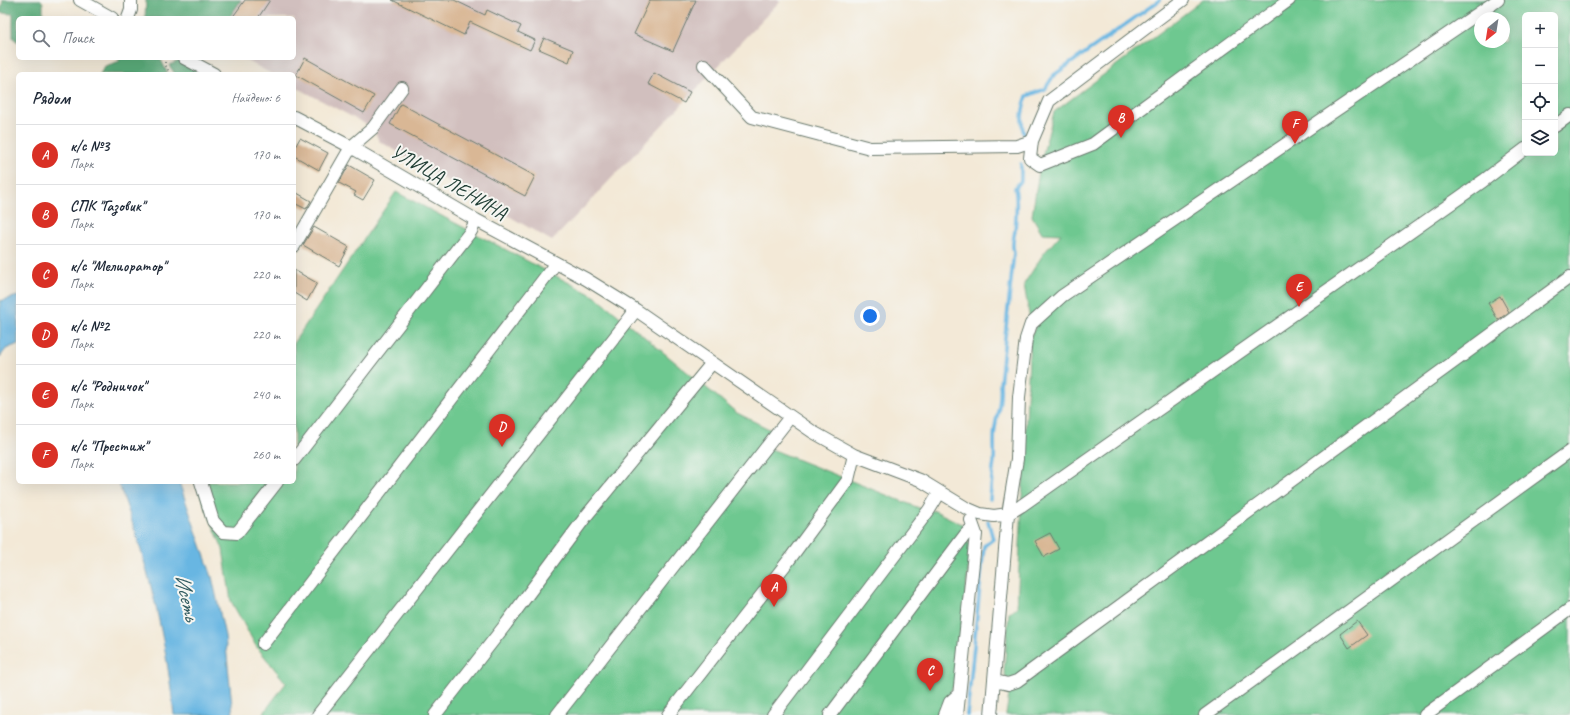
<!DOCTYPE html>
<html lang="ru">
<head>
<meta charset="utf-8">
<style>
	:root { --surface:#fff; --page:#f2f2f3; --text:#1f2937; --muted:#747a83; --line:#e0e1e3; --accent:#d93025 }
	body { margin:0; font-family:Caveat,sans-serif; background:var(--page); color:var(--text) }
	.controls { position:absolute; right:12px; top:12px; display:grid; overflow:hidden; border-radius:6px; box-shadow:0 4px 16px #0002 }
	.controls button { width:36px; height:36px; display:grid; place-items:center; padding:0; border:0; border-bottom:1px solid var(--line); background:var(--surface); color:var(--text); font:20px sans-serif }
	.compass { position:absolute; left:1474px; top:12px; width:36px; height:36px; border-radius:50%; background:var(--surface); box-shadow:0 4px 16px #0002; rotate:210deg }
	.you { position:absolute; left:870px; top:316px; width:14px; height:14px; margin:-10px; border:3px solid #fff; border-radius:50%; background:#1a73e8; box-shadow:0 0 0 6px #1a73e833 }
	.badge { display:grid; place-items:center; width:26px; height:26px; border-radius:50%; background:var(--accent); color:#fff; font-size:13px; font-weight:700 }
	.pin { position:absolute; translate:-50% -33px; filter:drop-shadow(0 1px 2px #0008) }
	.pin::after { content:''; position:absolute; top:21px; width:14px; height:12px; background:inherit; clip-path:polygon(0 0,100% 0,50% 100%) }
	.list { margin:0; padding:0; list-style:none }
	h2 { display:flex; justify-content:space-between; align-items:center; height:52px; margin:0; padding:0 16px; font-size:17px }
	h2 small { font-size:13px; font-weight:400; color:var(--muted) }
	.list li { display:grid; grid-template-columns:26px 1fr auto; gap:12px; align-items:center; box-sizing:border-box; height:60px; padding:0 16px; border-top:1px solid var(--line) }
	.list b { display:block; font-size:15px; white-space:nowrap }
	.list p { margin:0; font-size:13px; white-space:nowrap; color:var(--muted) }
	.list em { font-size:13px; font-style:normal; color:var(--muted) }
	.icon { flex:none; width:22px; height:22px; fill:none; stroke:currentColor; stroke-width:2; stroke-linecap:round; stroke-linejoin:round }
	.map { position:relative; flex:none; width:1570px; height:715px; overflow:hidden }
	.search { position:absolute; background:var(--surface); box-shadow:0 4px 16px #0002; left:16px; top:16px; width:280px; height:44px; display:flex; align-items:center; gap:10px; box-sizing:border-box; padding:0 14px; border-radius:6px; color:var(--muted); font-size:15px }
	.panel { position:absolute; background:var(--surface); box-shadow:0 4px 16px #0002; left:16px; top:72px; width:280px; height:412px; border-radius:6px }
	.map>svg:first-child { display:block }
</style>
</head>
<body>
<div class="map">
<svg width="1570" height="715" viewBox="0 0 1570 715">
	<rect width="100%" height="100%" fill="#f6f6f2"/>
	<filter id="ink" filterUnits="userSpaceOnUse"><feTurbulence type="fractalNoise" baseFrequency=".025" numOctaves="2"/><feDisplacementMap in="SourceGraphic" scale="8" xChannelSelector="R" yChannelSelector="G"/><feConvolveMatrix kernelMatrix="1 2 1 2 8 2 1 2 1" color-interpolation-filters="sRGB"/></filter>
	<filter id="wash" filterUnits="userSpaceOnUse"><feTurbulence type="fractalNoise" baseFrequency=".012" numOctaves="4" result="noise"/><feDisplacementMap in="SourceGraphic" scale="16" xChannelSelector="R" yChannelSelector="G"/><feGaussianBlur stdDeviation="0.9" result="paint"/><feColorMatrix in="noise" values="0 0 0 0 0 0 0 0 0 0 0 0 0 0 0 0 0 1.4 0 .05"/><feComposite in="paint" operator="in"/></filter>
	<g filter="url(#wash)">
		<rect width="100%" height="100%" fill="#f3e9d7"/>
		<path fill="#d1bfbe" d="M236 0H781L552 241 379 141 373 128 294 86V74H272L242 58H294V18H224Z"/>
		<path fill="#6ec890" stroke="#468262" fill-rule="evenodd" d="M1203 0H1570V715H1006L1010 688 1004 671 1009 613 1017 608 1030 337 1036 326 1029 315 1024 284 1044 253 1061 234 1042 233 1032 216 1040 165 1054 112ZM1525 15H1555V153H1525ZM1480 18H1504V42H1480Z
			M396 192 596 297 737 413 771 430 761 445 924 510 935 511 964 525 962 531 971 547 955 682 947 700 952 715H262L286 683 256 646 231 601 223 549 195 482H294V342Z"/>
		<path fill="#5aac7a" stroke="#3c7457" d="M3 0H41L43 3V18H18V42L13 38V14L0 13Z
			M146 0H241L229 18H145Z
			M118 58H160L168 74H100L105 66 120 61Z
			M179 61 202 74H175L169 65Z"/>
		<path fill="#67b6e2" stroke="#437a8b" d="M18 296V344L6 349 0 357V301Z
			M118 482H179L212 577 225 636 233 715H174C166 635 146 557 118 482Z"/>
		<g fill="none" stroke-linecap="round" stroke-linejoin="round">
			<path stroke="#67b6e2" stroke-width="3.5" d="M1025 137C1020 124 1022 109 1027 96L1045 89 1054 75 1160 0
				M990 499C991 487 992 475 994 462 995 451 993 440 995 428 997 413 1002 400 1000 385L1014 252C1011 244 1014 239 1015 230 1016 217 1018 201 1015 188L1021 181V164
				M967 715 984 546 993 539 988 521"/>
		</g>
		<g id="blocks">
			<path fill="#d9b795" d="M245 0H270L258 18H232Z
				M392 0H454L485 15 487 10 521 26 518 32 535 40 530 50 470 22 464 35Z
				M650 0H696L673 51 634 34Z
				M544 38 573 50 569 62 539 49Z
				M305 58 374 96 364 113 296 75Z
				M654 73 690 92 684 103 648 84Z
				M401 104 535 176 525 196 390 124Z
				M300 138 328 153 319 170 294 156V149Z
				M349 165 375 180 363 200 354 195 356 192 339 183Z
				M297 193 311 201 306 209 294 203Z
				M314 227 349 247 339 266 303 245Z
				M294 270 317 283 307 301 294 293Z
				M1500 296 1509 312 1498 320 1488 303Z
				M1050 533 1059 549 1044 557 1035 541Z
				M1357 621 1367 635 1349 648 1340 634Z"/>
		</g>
	</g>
	<g filter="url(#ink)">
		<use href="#blocks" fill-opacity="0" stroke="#69796d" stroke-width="1"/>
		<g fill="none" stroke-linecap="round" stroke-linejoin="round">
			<g stroke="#69796d" stroke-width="14">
				<path id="minor" d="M80 0 112 18
					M128 18 131 10V0
					M184 58 214 74
					M704 65 752 117 870 148 1017 146 1032 141 1049 101 1183 0
					M294 117 351 147 476 220 586 279 636 310 813 432 854 455 920 480 966 508 980 514 994 516 1008 514 1021 506 1483 181 1525 149
					M1555 126 1570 115
					M1032 141 1030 158 1040 165 1093 144 1289 0
					M294 246 351 147 373 128 402 88
					M294 460 471 231 476 220
					M201 482 213 521 223 532 237 533 277 482
					M263 644 556 263
					M995 681 1008 684 1017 681 1570 277
					M318 715 636 310
					M435 715 506 624 587 515 712 363
					M557 715 790 417
					M668 715 789 560 848 480 854 455
					M773 715 929 510 940 492
					M830 715 965 535 973 527
					M945 715 950 702 959 694
					M957 715 976 534 971 520
					M991 715 1008 514 1017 459 1019 397 1026 339 1031 324 1062 296 1498 0
					M1205 715 1570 451
					M1425 715 1570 609"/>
			</g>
			<path stroke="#69796d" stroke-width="2" stroke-dasharray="1 3" stroke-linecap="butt" d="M165 58V64L170 74"/>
			<use href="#minor" stroke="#fff" stroke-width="12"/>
		</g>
	</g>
	<g text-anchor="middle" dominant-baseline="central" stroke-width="4" stroke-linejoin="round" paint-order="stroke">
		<g font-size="20" fill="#1f3d34" stroke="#f6f6f2">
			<text transform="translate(449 182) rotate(30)">УЛИЦА ЛЕНИНА</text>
		</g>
		<g font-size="21" font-style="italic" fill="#315b60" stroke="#f6f6f2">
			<text transform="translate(187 597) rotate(77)">Исеть</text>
		</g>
	</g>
</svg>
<div class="controls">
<button>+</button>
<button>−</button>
<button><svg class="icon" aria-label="locate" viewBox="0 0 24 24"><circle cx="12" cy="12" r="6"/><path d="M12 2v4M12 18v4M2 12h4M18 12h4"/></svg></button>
<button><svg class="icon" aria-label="layers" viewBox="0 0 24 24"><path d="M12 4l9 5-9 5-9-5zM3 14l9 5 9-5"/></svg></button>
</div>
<svg class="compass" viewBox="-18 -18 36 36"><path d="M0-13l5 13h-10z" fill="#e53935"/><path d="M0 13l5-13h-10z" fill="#747a83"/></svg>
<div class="you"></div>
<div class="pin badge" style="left:774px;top:607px">A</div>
<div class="pin badge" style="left:1121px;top:138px">B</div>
<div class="pin badge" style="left:930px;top:691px">C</div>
<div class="pin badge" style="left:502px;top:447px">D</div>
<div class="pin badge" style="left:1299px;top:307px">E</div>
<div class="pin badge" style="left:1295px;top:144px">F</div>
<div class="search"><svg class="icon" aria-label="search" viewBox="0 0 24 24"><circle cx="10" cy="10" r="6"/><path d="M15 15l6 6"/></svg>Поиск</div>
<section class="panel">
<h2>Рядом<small>Найдено: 6</small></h2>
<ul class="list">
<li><span class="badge">A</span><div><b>к/с №3</b><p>Парк</p></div><em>170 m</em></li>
<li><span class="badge">B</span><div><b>СПК &quot;Газовик&quot;</b><p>Парк</p></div><em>170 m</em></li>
<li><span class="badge">C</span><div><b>к/с &quot;Мелиоратор&quot;</b><p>Парк</p></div><em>220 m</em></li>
<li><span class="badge">D</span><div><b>к/с №2</b><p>Парк</p></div><em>220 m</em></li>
<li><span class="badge">E</span><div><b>к/с &quot;Родничок&quot;</b><p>Парк</p></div><em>240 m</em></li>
<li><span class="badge">F</span><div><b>к/с &quot;Престиж&quot;</b><p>Парк</p></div><em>260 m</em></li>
</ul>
</section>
</div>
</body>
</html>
